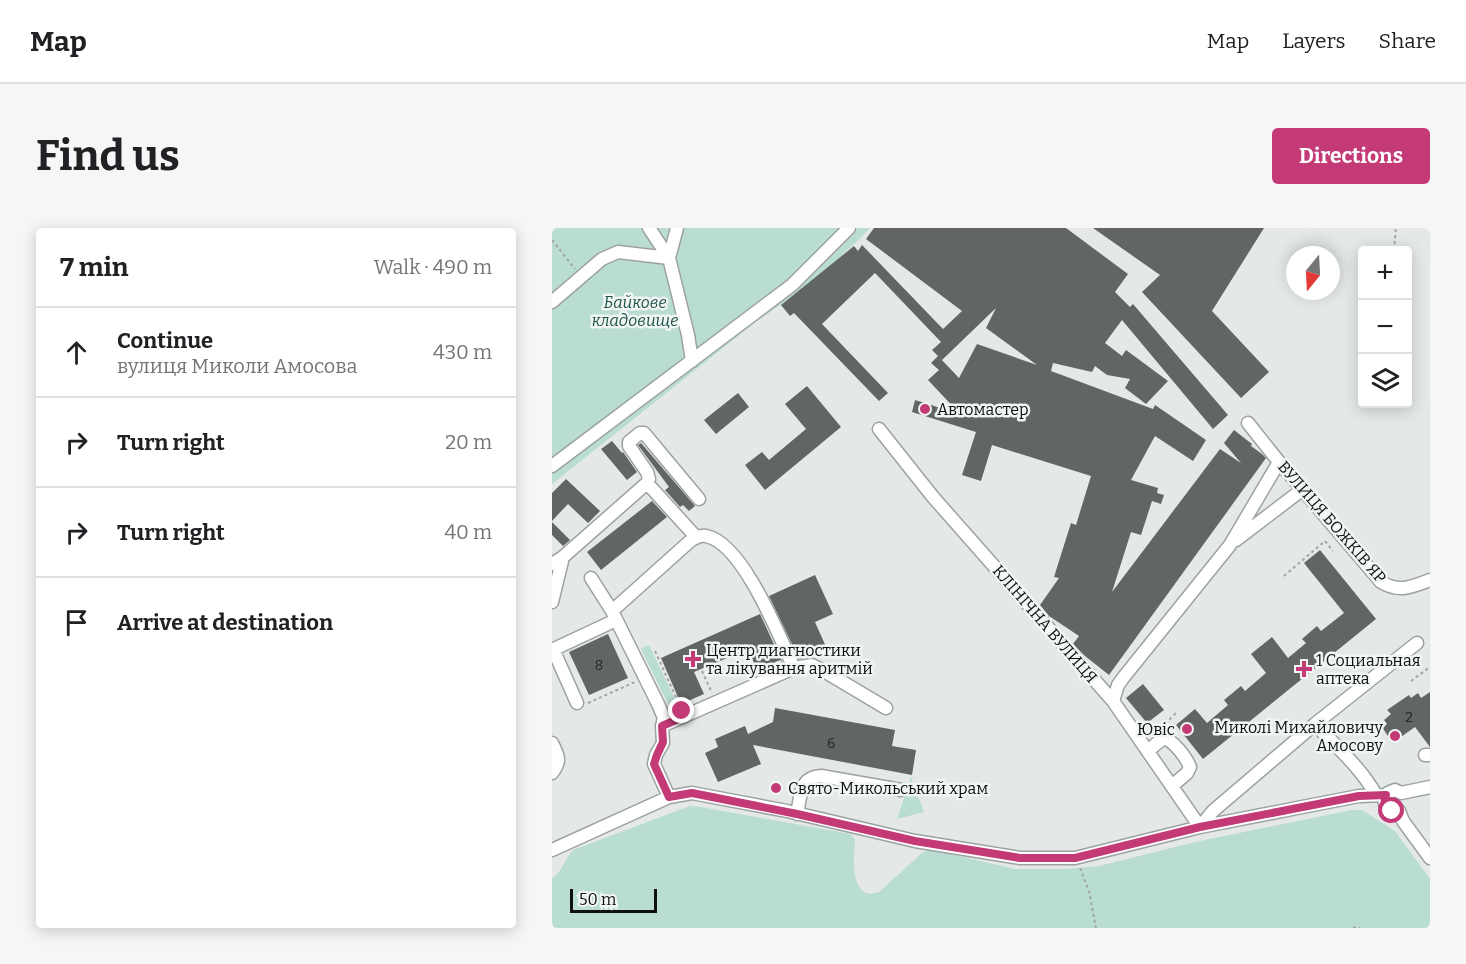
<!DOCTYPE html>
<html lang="en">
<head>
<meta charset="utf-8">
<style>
	:root { --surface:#fff; --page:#f6f6f6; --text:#202124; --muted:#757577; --line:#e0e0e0; --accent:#c33a76 }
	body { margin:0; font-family:Bitter,serif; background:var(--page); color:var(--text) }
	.controls { position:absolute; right:18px; top:18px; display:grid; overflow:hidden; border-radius:6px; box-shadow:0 3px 15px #0003 }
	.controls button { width:54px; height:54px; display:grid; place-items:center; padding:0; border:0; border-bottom:2px solid var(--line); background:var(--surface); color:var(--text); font:30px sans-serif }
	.compass { position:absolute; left:734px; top:18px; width:54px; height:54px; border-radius:50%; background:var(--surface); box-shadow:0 3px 15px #0003; rotate:198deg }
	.scale { position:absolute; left:18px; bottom:15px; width:87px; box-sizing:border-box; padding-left:6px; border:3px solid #0f1010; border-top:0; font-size:16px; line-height:21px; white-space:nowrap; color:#0f1010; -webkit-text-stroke:4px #f1f6f5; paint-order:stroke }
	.stop { position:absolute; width:18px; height:18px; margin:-14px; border:4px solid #c33a76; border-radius:50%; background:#fff }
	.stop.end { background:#c33a76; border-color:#fff; box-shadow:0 2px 6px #0008 }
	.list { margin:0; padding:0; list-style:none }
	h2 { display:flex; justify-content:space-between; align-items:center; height:78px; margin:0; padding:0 24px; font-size:26px }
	h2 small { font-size:20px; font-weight:400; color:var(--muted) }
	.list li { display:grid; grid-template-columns:39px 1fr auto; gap:18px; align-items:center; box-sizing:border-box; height:90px; padding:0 24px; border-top:2px solid var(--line) }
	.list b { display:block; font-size:22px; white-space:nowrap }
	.list p { margin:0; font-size:20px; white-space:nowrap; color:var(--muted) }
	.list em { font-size:20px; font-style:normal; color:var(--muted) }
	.icon { flex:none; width:33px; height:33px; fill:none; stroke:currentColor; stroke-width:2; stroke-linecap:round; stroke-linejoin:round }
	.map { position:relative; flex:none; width:878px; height:700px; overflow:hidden; border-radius:6px }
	header { display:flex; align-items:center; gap:36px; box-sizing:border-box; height:84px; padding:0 30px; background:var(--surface); border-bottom:2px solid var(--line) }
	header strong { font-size:28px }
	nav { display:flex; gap:33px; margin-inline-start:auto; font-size:21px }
	.intro { display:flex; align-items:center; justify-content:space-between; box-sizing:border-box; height:144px; padding:0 36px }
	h1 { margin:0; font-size:42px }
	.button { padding:15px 27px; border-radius:6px; background:var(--accent); color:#fff; font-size:21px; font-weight:700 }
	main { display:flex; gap:36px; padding:0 36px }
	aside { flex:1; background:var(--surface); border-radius:6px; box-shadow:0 3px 15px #0003 }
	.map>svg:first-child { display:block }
</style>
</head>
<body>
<header>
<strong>Map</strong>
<nav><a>Map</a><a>Layers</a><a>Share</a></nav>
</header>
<div class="intro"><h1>Find us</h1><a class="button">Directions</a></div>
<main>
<aside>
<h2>7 min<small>Walk · 490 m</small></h2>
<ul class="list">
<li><svg class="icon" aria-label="ahead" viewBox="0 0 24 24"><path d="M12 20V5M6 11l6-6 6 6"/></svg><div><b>Continue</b><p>вулиця Миколи Амосова</p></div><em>430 m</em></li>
<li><svg class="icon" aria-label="right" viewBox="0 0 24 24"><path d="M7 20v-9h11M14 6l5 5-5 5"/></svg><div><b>Turn right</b></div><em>20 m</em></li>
<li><svg class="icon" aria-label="right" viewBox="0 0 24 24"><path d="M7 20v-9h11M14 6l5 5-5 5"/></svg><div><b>Turn right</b></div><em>40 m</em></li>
<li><svg class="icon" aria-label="arrive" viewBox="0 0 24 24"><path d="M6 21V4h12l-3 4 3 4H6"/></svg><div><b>Arrive at destination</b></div></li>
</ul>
</aside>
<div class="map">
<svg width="878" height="700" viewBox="0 0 878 700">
	<rect width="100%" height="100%" fill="#e4e9e8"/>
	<path fill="#b9ddd3" d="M0 0H318C286 34 244 67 205 93L0 256Z
		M97 417 131 488 124 492 89 421Z
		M359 549 372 584 345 591Z
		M138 578 149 579 298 606 303 611C302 628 297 675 327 664L370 625 375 623H385L463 641H514L547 638 643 614 800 582H810L843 603 878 651V700H0V650C10 644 13 631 21 622Z"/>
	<path fill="#616564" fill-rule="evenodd" d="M322 0H514L576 46 563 64 578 79 581 76 676 187 661 201 570 92 553 115 570 128 574 122 616 153 594 176 573 160 578 151 555 147 543 138 540 144 501 135 499 143 601 181 603 177 654 212 641 233 603 208 579 252 606 260 605 265 612 267 609 276 600 273 589 307 579 304 560 364 668 221 689 235 672 215 682 202 700 216 699 218 710 226 714 230 557 447 533 428 521 416 527 408 497 388 488 377 507 350 502 349 519 295 524 297 539 248 440 217 429 253 410 247 424 204 360 184 363 172 408 186 376 152 387 142 379 135 386 128 380 122 389 114 323 45 270 96 336 165 327 173 242 85 238 88 229 77 302 18 306 23 310 17 391 101 410 83 314 11ZM444 80 434 100 485 137 425 116 407 150 387 129 390 132Z
		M541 0H712L660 83 717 144 689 170 590 64 608 47Z
		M255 158 289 199 213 262 193 237 210 224 217 232 254 201 233 176Z
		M186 165 197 179 164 206 152 192Z
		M60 213 70 225 71 224 85 244 75 252 49 221Z
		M89 215 143 278 137 283 131 277 128 279 113 262 117 259 86 217Z
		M14 251 48 283 36 295 16 276 0 293V265Z
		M100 273 115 289 49 342 35 324Z
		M0 294 18 312 11 318 0 307Z
		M768 322 824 391 651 531 624 497 643 481 655 495 676 477 672 472 689 458 693 463 714 445 699 426 720 409 736 430 754 415 750 411 765 398 769 403 792 385 752 335Z
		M263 347 281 386 263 394 275 421 257 429 247 431 217 368Z
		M208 386 231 436 228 432 205 442 196 421 142 444 152 466 129 476 109 430Z
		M56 406 76 450 37 467 17 424Z
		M591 456 612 482 595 495 574 470Z
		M878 464V519L863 499 846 511 841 504 836 508 830 499 835 496 832 492 839 486 835 482 857 467 859 470 866 465 869 470Z
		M223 480 343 502 340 518 364 522 360 547 201 517 209 536 166 554 153 525 166 519 163 511 193 498 196 506 221 494Z"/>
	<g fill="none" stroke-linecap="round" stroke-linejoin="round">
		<g stroke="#9da2a0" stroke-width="15">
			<path id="minor" d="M97 0 117 30 136 107 140 133
				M0 74 50 31 66 24 117 30 125 0
				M696 195 727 234 829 354C848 365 859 359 878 352
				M327 201 381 269 561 473 648 599
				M0 238 240 57 297 0
				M95 255 97 251 95 244 77 218V214L88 205H92L147 271
				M684 312 751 261
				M0 336 11 329 95 255 144 309
				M39 350 60 383 106 476 112 490 110 498 111 515 104 527 102 536 117 569
				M0 374 11 329
				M60 383 137 314C142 310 147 307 154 308 191 315 227 408 242 440L260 437 272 443 334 480
				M1 421 25 475
				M0 422 64 392
				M561 473 566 457 571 450 678 317 727 234
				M763 496C784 518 809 540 824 567
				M110 498 235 443
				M0 515C6 528 10 532 0 545
				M596 523C600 520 607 512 612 511 621 511 635 531 638 539L635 545 620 558
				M873 527H878
				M834 567 836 565 843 562 849 565 878 559
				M834 567C830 577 836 585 847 583
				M847 583 851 593 878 630
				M245 586C249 568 247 549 269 548L349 562
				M648 599 661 583 763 496 865 415
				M0 622 117 569 140 565 235 583 363 613 468 630H523L648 599 745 580 807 568 834 567"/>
		</g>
		<path stroke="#a1a5a4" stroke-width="2" stroke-dasharray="3 3" stroke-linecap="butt" d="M0 12 23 41
			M842 22 844 0
			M732 348 773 313 781 323
			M103 423 128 478
			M150 443 160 465
			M859 453 878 439
			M36 475 83 454
			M618 501 614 495 626 483
			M528 640 537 663 544 700
			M0 698 3 700
			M801 700 805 699 808 700"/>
		<use href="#minor" stroke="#fff" stroke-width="12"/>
	</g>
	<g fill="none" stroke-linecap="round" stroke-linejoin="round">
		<path stroke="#c33a76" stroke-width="8" d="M130 483 133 488 110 498 111 514 105 527 102 536 117 569 140 565 245 586 363 613 468 630H523L648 599 807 568 834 567C831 574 833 580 840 583"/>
	</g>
	<g fill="#c33a76" stroke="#f1f6f5" stroke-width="2">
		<circle cx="373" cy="181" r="6"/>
		<path d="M138 422h6v6h6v6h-6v6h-6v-6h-6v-6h6z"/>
		<path d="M749 432h6v6h6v6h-6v6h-6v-6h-6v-6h6z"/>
		<circle cx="635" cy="501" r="6"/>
		<circle cx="843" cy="508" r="6"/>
		<circle cx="224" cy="560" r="6"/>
	</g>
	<g text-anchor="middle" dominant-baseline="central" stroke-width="5" stroke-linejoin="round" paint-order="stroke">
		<g font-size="14" fill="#242525">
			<text x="47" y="437">8</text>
			<text x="857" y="489">2</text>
			<text x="279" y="515">6</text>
		</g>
		<g font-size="16" font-style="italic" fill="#205349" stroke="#f1f6f5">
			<text x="83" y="74">Байкове<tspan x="83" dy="18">кладовище</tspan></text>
		</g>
		<g font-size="16" fill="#0f1010" stroke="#f1f6f5" text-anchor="start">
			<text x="385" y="181">Автомастер</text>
			<text x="154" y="422">Центр диагностики<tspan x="154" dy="18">та лікування аритмій</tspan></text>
			<text x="764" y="432">1 Социальная<tspan x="764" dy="18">аптека</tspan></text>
			<text x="831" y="499" text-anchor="end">Миколі Михайловичу<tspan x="831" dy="18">Амосову</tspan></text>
			<text x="623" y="501" text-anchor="end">Ювіс</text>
			<text x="236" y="560">Свято-Микольський храм</text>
		</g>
		<g font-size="16" fill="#0f1010" stroke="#f1f6f5">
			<text transform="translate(780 294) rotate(49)">ВУЛИЦЯ БОЖКІВ ЯР</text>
			<text transform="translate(493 396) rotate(49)">КЛІНІЧНА ВУЛИЦЯ</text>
		</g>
	</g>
</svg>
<div class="controls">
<button>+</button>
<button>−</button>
<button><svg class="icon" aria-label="layers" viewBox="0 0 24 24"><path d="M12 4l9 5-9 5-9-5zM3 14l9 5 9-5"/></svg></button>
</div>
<svg class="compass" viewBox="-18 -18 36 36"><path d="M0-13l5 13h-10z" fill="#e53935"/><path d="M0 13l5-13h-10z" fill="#757577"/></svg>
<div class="scale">50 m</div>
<div class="stop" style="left:840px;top:583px"></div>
<div class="stop end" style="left:130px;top:483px"></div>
</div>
</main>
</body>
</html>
